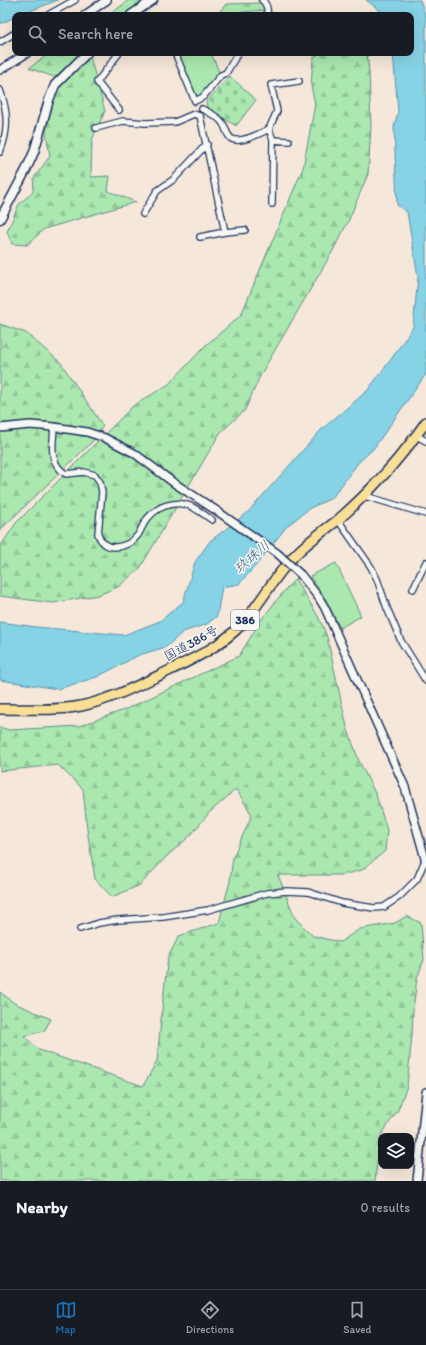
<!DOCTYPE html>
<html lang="en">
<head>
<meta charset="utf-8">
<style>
	:root { --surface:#171b24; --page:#20242c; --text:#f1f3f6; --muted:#9ea1a6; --line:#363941; --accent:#1f6fb2 }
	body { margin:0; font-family:Itim,"Klee One",sans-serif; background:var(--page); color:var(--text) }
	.controls { position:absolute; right:12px; bottom:12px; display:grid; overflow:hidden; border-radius:8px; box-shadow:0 4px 16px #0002 }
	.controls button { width:36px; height:36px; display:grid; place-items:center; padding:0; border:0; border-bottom:1px solid var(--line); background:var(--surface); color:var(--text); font:20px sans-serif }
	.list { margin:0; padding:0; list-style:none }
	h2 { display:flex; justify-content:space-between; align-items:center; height:52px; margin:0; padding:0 16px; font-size:17px }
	h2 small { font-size:13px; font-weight:400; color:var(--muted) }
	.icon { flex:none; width:22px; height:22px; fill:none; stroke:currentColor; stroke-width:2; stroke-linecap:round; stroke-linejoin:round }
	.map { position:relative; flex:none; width:426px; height:1181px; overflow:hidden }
	.search { position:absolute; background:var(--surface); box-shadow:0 4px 16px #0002; left:12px; right:12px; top:12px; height:44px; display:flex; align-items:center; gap:10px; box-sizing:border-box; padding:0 14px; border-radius:8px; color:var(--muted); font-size:15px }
	.sheet { height:108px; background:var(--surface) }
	nav { display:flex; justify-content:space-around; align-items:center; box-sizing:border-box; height:56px; border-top:1px solid var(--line); background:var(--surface); font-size:11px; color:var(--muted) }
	nav a { display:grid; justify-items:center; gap:2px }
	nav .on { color:var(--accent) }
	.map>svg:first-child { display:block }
</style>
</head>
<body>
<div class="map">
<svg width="426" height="1181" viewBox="0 0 426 1181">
	<defs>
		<pattern id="forest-firs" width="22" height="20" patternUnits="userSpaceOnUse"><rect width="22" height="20" fill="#aae8af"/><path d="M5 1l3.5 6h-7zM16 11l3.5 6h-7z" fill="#92c799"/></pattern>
		<pattern id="cemetery-stones" width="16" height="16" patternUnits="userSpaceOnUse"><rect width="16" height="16" fill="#aae8af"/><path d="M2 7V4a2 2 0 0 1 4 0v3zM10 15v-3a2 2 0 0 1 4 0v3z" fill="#92c799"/></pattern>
	</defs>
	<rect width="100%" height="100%" fill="#f5e8da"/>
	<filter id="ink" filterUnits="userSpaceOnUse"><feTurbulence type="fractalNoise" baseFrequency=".025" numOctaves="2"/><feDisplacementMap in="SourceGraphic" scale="8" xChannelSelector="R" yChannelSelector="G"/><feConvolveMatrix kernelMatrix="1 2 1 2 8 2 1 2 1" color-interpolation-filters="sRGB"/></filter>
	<g filter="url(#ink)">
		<path fill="#aae8af" stroke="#628c86" d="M177 53H211L220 74 204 95 197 99Z
			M336 563 361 616 340 628 326 600 310 576Z"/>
		<path fill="url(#forest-firs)" stroke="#628c86" d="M129 0H149L128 15H109Z
			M262 3 264 10 234 13 232 15H217L226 4Z
			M50 53H89L105 111 92 140 91 177 110 176 108 191 136 202 44 229 27 245 12 244 7 232 19 204 33 192 34 178 50 156 46 133 57 78 29 68Z
			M320 53H367L369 72 371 127 368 174 348 222 331 254 261 374 245 410 220 433 140 568 118 587 98 595 53 603 0 596V547L16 523 133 406 169 384 205 346 241 315 303 168 315 104 311 86 313 58Z
			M0 324 26 333 61 363 103 426 92 442 0 530Z
			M295 579C307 598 320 616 327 637L347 727 359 761 376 795 387 830 385 851 362 870 342 875H278L295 918 313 936 340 942 360 929 395 923 407 916 421 923 424 960 417 978 413 1010 412 1035 407 1086 398 1110 380 1137 375 1181H0V992L14 1003 51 1019 44 1031 24 1036 39 1050 143 1086 157 1061 163 999 168 957 179 936 219 923 230 881 233 857 252 815 236 789 209 813 191 835 167 856 140 885 112 897 95 879 87 829 83 789 58 765 0 771V727L9 730 79 726 124 710 239 656 261 620 280 596Z"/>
		<path fill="url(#cemetery-stones)" stroke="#628c86" d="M230 76 256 100 236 126 207 107 206 102Z"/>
		<path fill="#86d3e5" stroke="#5b91af" d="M0 0H58L20 15H15V17L0 24Z
			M366 0H420L426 17V374L374 448 358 463 332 498 310 508 287 526 257 564 239 584 222 587 217 616 207 624 183 632 166 647 139 655 97 677 58 689 0 680V622L36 627 124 635 160 621 183 602 195 562 210 541 248 512 322 429 367 391 392 358 413 327 418 277 407 212 397 205 394 127 398 112 393 53H411V15H384L382 12Z"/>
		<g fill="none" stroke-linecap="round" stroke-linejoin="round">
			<g stroke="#1b2f5e" stroke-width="8">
				<path id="minor" d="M262 0C267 4 268 9 267 15
					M48 15 75 0
					M0 42 15 33
					M119 53 97 82 119 110
					M175 53 195 101 203 97 221 75 226 73 238 53
					M0 90C8 112 9 130 0 152
					M202 109C208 112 215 115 220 120 226 125 225 131 229 136 235 147 261 133 269 129L277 111 271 85 299 81
					M96 128 123 121 145 123 175 122 194 114 200 116 225 232
					M269 129 273 140 272 204
					M273 140 289 141
					M143 214 157 191 174 179 207 144
					M200 237 225 232 245 230
					M54 427C53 445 48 463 66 474L84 472 95 475 100 482 102 492 98 534C104 553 127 549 138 535 141 530 143 524 147 519 153 511 163 505 173 504 189 501 200 512 212 520
					M417 436 426 441
					M365 496 426 514
					M338 520 371 567 377 579 387 608 401 641 426 681
					M413 589 426 562
					M80 929 99 923 118 920 163 917 208 910 267 893 287 891 308 892 342 903 374 908 384 907 399 897 417 879 426 858"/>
			</g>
			<g stroke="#1b2f5e" stroke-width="10">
				<path id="tertiary" d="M85 15 107 0
					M0 70 27 53
					M0 428 30 425 54 427 87 432 105 438 134 453 174 483 217 511
					M301 575 319 598 325 608 405 787 426 862
					M417 1181 426 1092"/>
			</g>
			<g stroke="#1b2f5e" stroke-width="11">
				<path id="secondary" d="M131 15 153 0
					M0 219 26 170 34 152 49 100 55 85 87 53"/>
			</g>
			<g stroke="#1b2f5e" stroke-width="12">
				<path id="trunk" d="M0 709C27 709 55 711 81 706 109 700 135 687 160 675 189 661 219 648 242 624 262 602 275 574 297 553 310 540 325 530 339 519 372 490 401 458 426 422"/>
			</g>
			<use href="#minor" stroke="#f6f6f2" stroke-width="5.5"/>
			<use href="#tertiary" stroke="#f6f6f2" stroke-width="7"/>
			<use href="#secondary" stroke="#f6f6f2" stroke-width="8"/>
			<use href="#trunk" stroke="#f9df96" stroke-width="9"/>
			<g stroke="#1b2f5e" stroke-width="10" stroke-linecap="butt">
				<path id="tertiary-bridge" d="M217 511 277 553 301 575"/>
			</g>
			<use href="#tertiary-bridge" stroke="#f6f6f2" stroke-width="7"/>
		</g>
	</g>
	<g text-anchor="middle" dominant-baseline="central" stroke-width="3" stroke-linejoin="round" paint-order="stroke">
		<rect fill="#f6f6f2" stroke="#5d6b8a" stroke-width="1" x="231" y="610" width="28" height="20" rx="3"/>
		<g font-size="12" font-weight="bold" fill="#1b2f5e">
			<text x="245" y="620">386</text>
		</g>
		<g font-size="13" fill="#1b2f5e" stroke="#f6f6f2">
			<text transform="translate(191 643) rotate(-29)">国道386号</text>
		</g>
		<g font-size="14" font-style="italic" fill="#365880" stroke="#f6f6f2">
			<text transform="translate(252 557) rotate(-41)">玖珠川</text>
		</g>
	</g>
</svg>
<div class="controls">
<button><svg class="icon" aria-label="layers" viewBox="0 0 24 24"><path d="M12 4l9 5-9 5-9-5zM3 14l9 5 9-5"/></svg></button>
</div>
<div class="search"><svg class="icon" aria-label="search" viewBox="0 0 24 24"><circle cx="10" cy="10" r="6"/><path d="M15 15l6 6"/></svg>Search here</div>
</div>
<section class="sheet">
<h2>Nearby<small>0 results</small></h2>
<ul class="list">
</ul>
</section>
<nav>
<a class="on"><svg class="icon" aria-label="map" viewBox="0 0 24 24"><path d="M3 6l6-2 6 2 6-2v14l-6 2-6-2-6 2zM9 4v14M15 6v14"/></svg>Map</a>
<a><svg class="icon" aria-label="directions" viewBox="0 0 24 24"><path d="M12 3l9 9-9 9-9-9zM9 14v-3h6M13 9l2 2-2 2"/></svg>Directions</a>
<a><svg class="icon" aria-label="saved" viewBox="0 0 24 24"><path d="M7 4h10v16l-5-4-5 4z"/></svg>Saved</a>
</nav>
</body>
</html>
